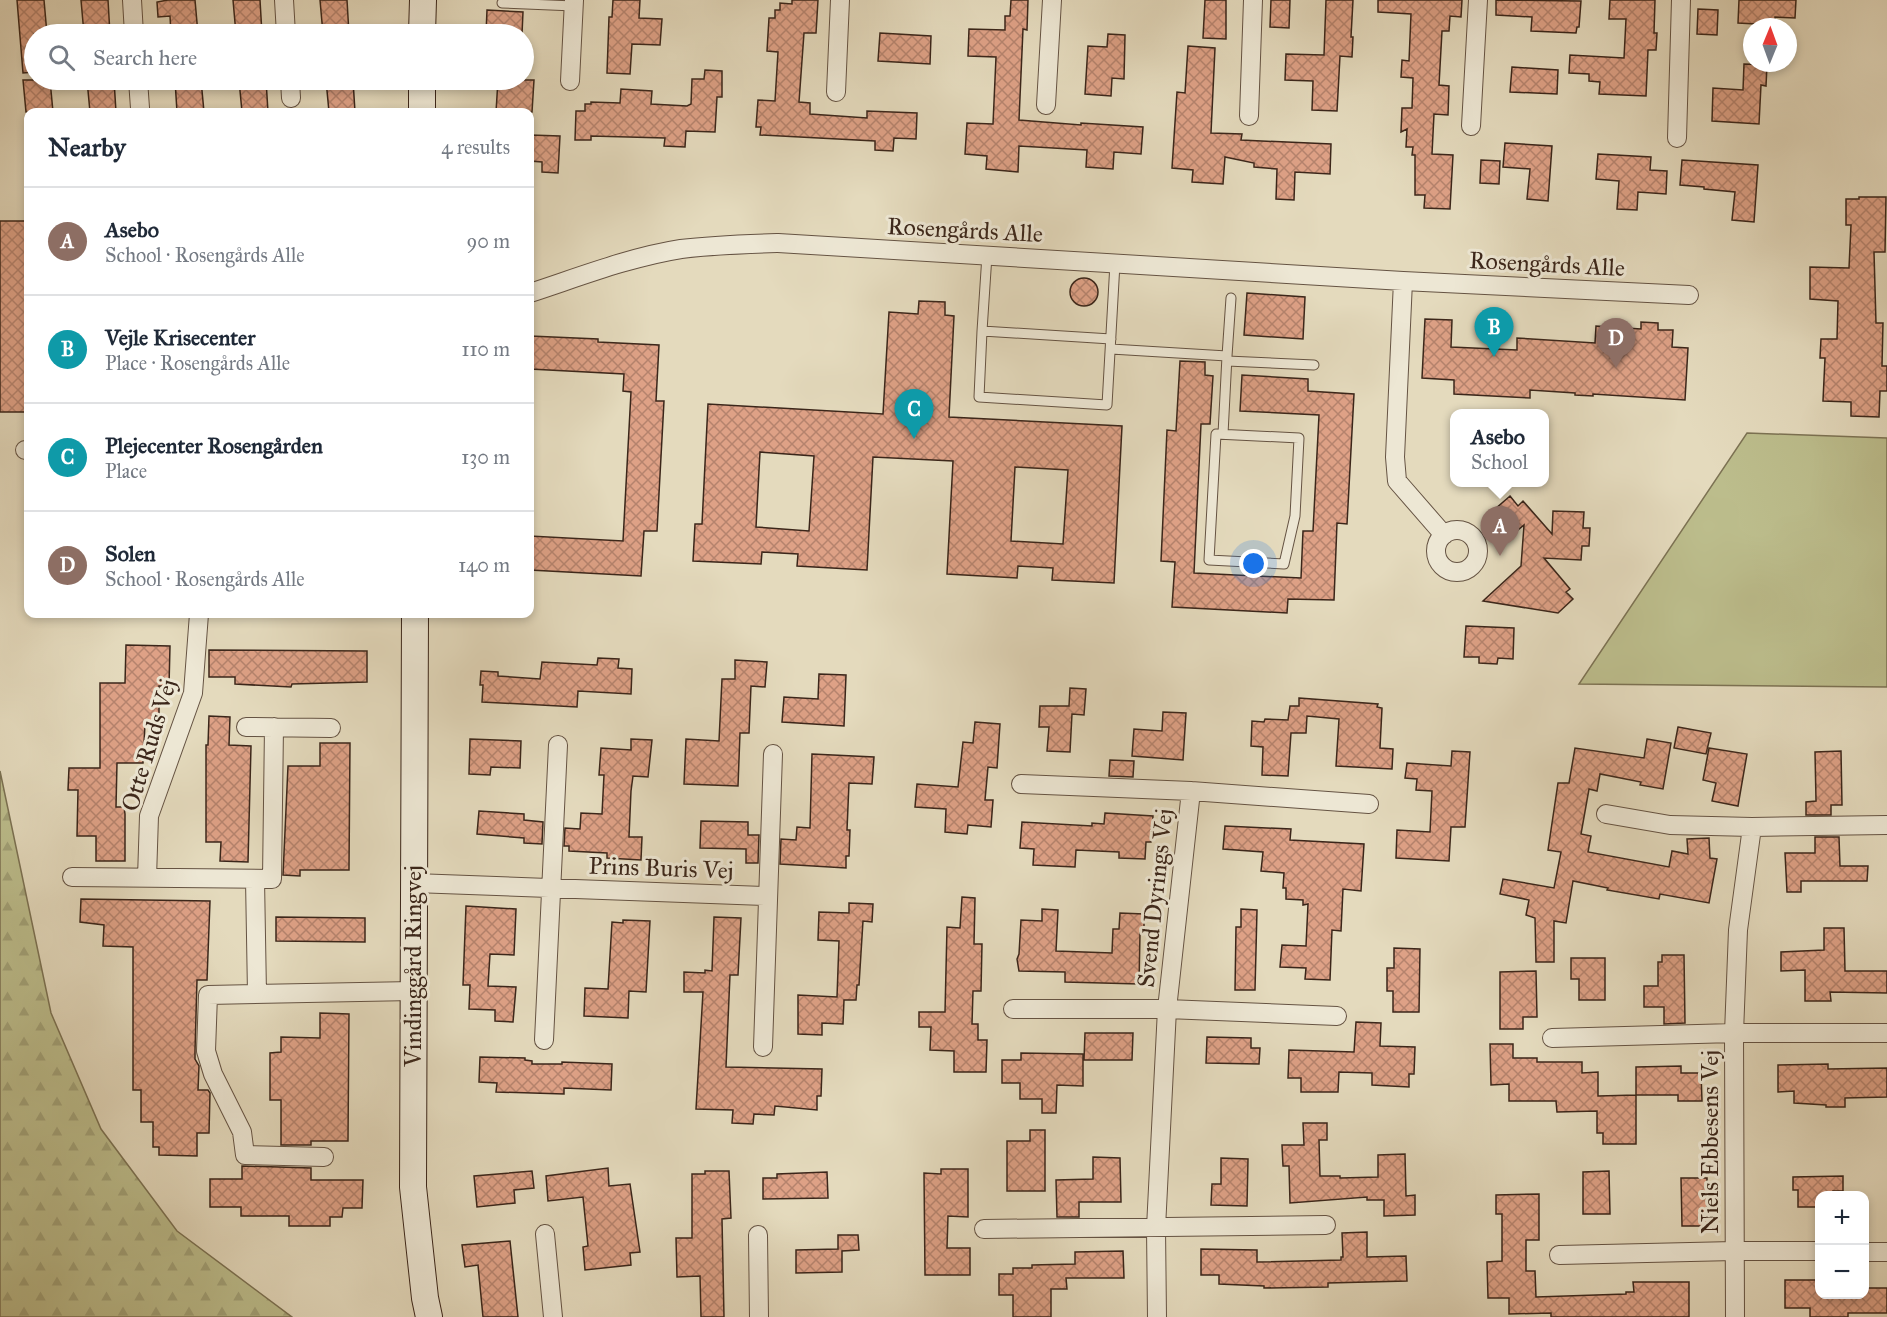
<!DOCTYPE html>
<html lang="en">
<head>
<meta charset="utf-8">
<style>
	:root { --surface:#fff; --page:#f6f6f7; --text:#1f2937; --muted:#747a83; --line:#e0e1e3; --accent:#2563eb }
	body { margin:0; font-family:"IM FELL Great Primer",serif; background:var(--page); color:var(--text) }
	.controls { position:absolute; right:18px; bottom:18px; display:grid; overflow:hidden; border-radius:12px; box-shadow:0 3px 9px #0003 }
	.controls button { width:54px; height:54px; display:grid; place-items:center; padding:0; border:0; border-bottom:2px solid var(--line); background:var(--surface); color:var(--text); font:30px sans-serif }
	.compass { position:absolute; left:1743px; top:18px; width:54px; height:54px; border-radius:50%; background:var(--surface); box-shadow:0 3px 9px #0003; rotate:1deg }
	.you { position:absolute; left:1254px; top:564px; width:21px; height:21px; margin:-15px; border:4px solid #fff; border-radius:50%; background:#1a73e8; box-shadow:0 0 0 9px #1a73e833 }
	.badge { display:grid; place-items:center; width:39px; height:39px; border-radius:50%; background:var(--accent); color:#fff; font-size:20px; font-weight:700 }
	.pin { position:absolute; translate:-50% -50px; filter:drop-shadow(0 2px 3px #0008) }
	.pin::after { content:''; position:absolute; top:32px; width:21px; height:18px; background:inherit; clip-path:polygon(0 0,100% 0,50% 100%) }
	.popup { position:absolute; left:1450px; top:409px; width:99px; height:78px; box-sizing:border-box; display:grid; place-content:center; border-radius:12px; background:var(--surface); filter:drop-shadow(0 2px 4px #0005); font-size:20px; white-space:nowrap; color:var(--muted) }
	.popup b { font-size:22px; color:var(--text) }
	.popup::after { content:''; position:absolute; left:50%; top:100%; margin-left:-12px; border:12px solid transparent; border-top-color:var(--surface) }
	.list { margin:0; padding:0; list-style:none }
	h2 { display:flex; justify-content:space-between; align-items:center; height:78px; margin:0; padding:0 24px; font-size:26px }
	h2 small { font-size:20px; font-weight:400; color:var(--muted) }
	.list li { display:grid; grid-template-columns:39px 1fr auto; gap:18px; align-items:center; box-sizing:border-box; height:108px; padding:0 24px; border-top:2px solid var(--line) }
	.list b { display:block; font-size:22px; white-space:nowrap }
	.list p { margin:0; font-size:20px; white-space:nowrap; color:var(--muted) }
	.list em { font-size:20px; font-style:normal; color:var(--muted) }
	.icon { flex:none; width:33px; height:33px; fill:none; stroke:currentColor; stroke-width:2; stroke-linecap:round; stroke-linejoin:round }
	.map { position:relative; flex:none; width:1887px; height:1317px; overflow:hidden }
	.search { position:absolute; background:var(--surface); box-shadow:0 3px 9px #0003; left:24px; top:24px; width:510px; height:66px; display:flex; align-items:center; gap:15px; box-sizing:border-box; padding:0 21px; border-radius:33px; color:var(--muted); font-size:22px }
	.panel { position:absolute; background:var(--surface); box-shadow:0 3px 9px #0003; left:24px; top:108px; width:510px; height:510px; border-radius:12px }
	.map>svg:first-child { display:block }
</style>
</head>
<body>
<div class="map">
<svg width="1887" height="1317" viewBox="0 0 1887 1317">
	<defs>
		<pattern id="forest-firs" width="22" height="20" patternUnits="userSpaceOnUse" patternTransform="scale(1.5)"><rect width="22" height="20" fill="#bcbd8c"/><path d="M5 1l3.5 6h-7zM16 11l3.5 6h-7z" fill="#a2a278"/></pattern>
		<pattern id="building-cross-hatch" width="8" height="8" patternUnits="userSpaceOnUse" patternTransform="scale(1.5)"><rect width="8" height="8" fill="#dea186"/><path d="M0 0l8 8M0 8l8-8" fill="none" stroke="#b5836d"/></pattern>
	</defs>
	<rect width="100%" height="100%" fill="#e4dabd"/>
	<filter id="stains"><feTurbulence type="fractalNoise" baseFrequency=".00333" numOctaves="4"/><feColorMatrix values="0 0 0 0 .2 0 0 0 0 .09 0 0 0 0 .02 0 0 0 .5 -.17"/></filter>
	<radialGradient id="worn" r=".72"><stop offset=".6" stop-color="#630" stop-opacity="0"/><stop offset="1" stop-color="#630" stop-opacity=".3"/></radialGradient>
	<path fill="url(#forest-firs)" stroke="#7c7253" stroke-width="1.5" d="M0 771 51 1013 101 1129 177 1231 292 1317H0Z"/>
	<path fill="#bcbd8c" stroke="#7c7253" stroke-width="1.5" d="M1747 433 1887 438V687L1579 684Z"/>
	<path fill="url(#building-cross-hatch)" stroke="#3b261a" stroke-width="1.5" fill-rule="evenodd" d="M17 0H44L47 34H34V72L23 73Z
		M81 0H108L110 34H84Z
		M168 0H195L198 34H171L170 16 158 17 157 2Z
		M233 0H260L262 34H236Z
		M320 0H347L349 34H323Z
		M613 0H640L639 18 662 19 660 45 632 44 630 74 607 73 609 17H612Z
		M792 0H818L816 33H804L799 102 810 103V114L867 118V111L917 113 916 139 894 138 893 151 875 150V141L760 135 761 127H756L758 100 775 101 778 52 767 51 769 18H775V10H780V3L792 4Z
		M1011 0H1028L1027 30 1023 29 1019 120 1081 125V123L1143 127 1141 154 1114 152 1113 169 1086 167 1087 150 1019 146 1018 172 986 169 987 156 965 154 967 123 993 124 996 57 968 56 969 29 1005 30V16H1010Z
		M1205 0H1226V39L1203 38Z
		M1271 0H1290L1289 28 1270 27Z
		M1326 0H1353L1351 37H1353L1352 57 1340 56 1337 111 1312 110 1313 81 1285 80 1286 54 1324 55Z
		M1378 0H1462L1461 17 1450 16 1449 31H1442L1439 85 1449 86 1448 115 1434 114 1432 154 1453 155 1450 209 1424 208 1425 195H1415V155H1412L1413 147H1406L1407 129 1401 132 1402 108H1412L1413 78 1401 77 1402 60 1409 61 1411 14 1378 12Z
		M1496 0 1581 1 1579 27H1577L1576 33 1531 31 1532 17 1496 15Z
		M1610 0H1655L1654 33H1657L1656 50H1648L1646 96 1599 94 1600 82 1589 81V74L1569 73 1570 55 1624 58 1626 19H1609Z
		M1739 0H1796L1795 18 1775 17V25L1738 23Z
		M1698 9 1718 10 1717 35 1697 34Z
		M487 10 523 12 522 34H486Z
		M880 33 931 36 930 64 878 61Z
		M1108 34 1125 35 1124 79 1112 78 1111 96 1085 94 1088 46 1107 47Z
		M1188 46 1215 48 1211 133 1242 134 1241 140 1331 144 1330 174 1295 172 1294 200 1276 199 1277 169 1254 167V163L1225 157 1223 184 1192 182 1193 170 1172 168 1177 92 1185 93Z
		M1744 64 1767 65 1766 86 1761 85 1759 124 1712 121 1713 88 1743 90Z
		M1512 67 1558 70 1557 94 1510 92Z
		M705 70 722 71V97H717L715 132 686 131 685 147 664 146 665 138 591 136V140H575L576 111H585V104H591V102L620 103 621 89 652 91 651 104 687 106 691 104 692 79H704Z
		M23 80H50L53 112H26Z
		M87 80H114L116 112H90Z
		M175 80H201L204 112H177Z
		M239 80H266L268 112H242Z
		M326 80H353L355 112H329Z
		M498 80H534L532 112H496Z
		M530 135 560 136 558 173 542 172V162L530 161Z
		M1505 143 1552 146 1548 201 1527 199 1530 169 1503 167Z
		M1598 154 1651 157 1650 170 1667 171 1666 194 1638 192 1637 210 1617 209 1619 181 1596 179Z
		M1481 160 1500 161 1499 184 1480 183Z
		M1682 160 1758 165 1754 222 1732 220 1735 192 1704 189V187L1680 185Z
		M1859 197H1886L1885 252H1874L1876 323H1883L1882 366H1887V391H1880L1879 417 1851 416V402L1823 401 1825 358H1820L1821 339H1837L1838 301 1810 299V267L1849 268 1851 225H1846V199H1859Z
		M0 221H26V306H28V412H0Z
		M1070 292a14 14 0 1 1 28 0a14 14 0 1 1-28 0Z
		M1247 293 1305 297 1303 339 1244 335Z
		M919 301 945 302V315L954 316 949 417 1122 426 1114 583 1052 580 1053 568 1018 566 1017 578 947 574 953 461 873 457 867 570 797 566 798 554 762 552 761 564 693 561 695 524H702L708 404 883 414 889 312 918 314ZM760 452 814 456 809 531 756 527ZM1015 467 1068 470 1063 544 1011 541Z
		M1425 319 1452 320 1451 347 1517 350V338L1595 343 1596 326 1641 329V322L1658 323V330H1673L1672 347 1688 348 1685 400 1593 394V396L1575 395V393L1530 390V398L1454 394V380L1422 378Z
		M530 336 598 339V342L659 345 656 401H664L657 531H644L641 576 530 570V536L623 541 631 392 623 391 624 374 530 369Z
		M1180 361 1205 362V375L1213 376 1210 424H1201L1194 573 1301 578 1303 531H1313L1319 415 1240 411 1242 375 1308 379V391L1354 394 1347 524 1337 523 1334 600 1288 599 1287 613 1172 607 1175 562 1161 561 1167 430 1176 431Z
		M1510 496 1518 506 1523 501 1552 534 1553 511 1584 512 1583 528H1590L1589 546H1582L1581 560 1544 558 1570 589 1566 592 1573 599 1558 613 1483 601 1521 566 1524 525 1507 539 1487 516Z
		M1466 626 1514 628 1513 659 1498 658 1497 664 1479 663V657H1464Z
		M126 645 170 646 169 686H159V724H145L143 763H117L116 807H124L125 814V861H96V836H77L78 790H68L69 768H100V683H125Z
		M209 650 367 651V682L292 684 291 687 235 684V677H209Z
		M598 658 619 659 618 668 632 669 631 694 578 691 577 707 482 702 483 685H480L481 671 498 672V676L540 679 542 662 597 665Z
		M735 660 767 662 765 687 751 686 749 733H740L738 786 684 784 686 739 719 741 722 679H735Z
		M819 674 846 675 844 726 782 722 784 697 818 699Z
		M1070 688 1086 689 1084 715 1072 714 1070 752 1047 751 1049 727H1039L1040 706H1069Z
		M1299 698 1378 704 1377 707 1382 708 1380 748 1393 749 1392 769 1336 766 1339 719 1307 716 1306 733H1291L1288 776 1262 775 1263 747 1251 746 1252 721 1264 722 1265 719 1288 720 1290 706H1299Z
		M1163 712 1186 713 1183 760 1132 756 1134 729 1162 731Z
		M209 716 230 717 229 745 251 746 248 862 220 861 221 842H206V745H208Z
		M975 722 1000 724 997 768 988 767 985 800H993L991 827 968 825 967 834 945 832 946 809 915 807 917 784 958 787 963 742 973 743Z
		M1678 727 1711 733 1706 754 1674 748Z
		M470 739 521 741 520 768 491 767 490 775 469 774Z
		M631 739 652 740 648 777 633 776 631 791 629 837H642L641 860 607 858V853L569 851V846H564L565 828 580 829 581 813 602 814 604 775H599L601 748 631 750Z
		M1647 739 1671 743 1663 789 1640 785 1641 782 1600 774 1597 791 1589 789 1581 834 1591 836 1588 852 1669 867 1672 851 1688 854 1687 839 1709 838 1710 858 1717 859 1709 903 1660 894 1659 899 1607 890 1608 888 1573 881 1566 923 1554 921V962H1536L1535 918 1526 915 1529 900 1500 894 1503 879 1554 888 1561 852 1548 850 1558 783H1569L1575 748 1644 758Z
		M320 743H350L349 870H300V876L283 875 288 766H320Z
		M1709 748 1747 754 1738 806 1712 801 1716 783 1703 780Z
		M1452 751 1470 752 1465 827H1451L1449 861 1396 858 1397 830 1430 832 1432 791 1416 790 1417 779 1405 778 1407 763 1451 766Z
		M1841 751 1842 805H1831V815H1806V802L1816 801 1815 752Z
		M812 754 874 757 872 784 849 783 847 830H850L849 856H846V868L780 864 781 839 796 840 797 827 810 828Z
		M1110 760 1134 761 1133 777 1109 776Z
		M479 811 524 814V820L543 822 542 844 524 843V838L477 834Z
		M1105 813 1153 816 1151 842H1146L1145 859 1119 858V852L1076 850 1075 867 1033 865 1034 849 1020 848 1022 822 1092 826V823L1104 824Z
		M701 821 748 822V835H759L758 863H746V849L700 848Z
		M1225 826 1291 829 1290 840 1364 844 1361 891 1343 889 1341 931 1332 930 1330 980 1305 979 1306 968 1280 967 1282 945 1306 946 1308 904 1303 905V900L1286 899V888H1283L1284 873 1261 871 1263 852 1223 849Z
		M1815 837H1839L1840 866H1868L1867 881H1801V892H1787L1785 853H1815Z
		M962 897 975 898 974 944H982L981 991H973L972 1024H978V1040H987L986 1072H954V1051L930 1050 931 1027H919V1012H945L947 927 960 928Z
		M81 899 210 901 207 980H197L195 1051V1059L199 1066 198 1090H208L210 1093 209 1133H197V1156L159 1155V1147H153V1122H141V1090H133V947L103 946 104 925 80 922Z
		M849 903 873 904 872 922 863 921 859 985H857L856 1000H844L843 1024 822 1023V1035L798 1034V995L837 997 839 941 818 940 819 912 849 913Z
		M466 906 516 909 514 955 490 954 488 986 516 987 513 1022 495 1021V1010L469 1009 470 985H463Z
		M1042 909 1058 910 1056 951 1112 953 1113 929H1119L1120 913 1144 914V933H1140L1139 984 1065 982V972L1019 971 1017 959 1019 954 1021 920 1042 921Z
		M1241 909 1257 910 1255 990H1235L1236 927H1241Z
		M276 917 365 918V942L276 941Z
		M714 917 741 918 738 975H730L726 1067 822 1069 821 1096H817V1110L775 1106 774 1115 754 1114 753 1124 732 1123 733 1110 696 1109 703 992H684V972L705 973V970L712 971Z
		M623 920 650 921 646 992 629 991 628 1018 584 1016 585 988 608 989 612 922 623 923Z
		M1824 928H1844L1845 971H1887V993L1830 992 1831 1001H1805V970L1781 971V952L1824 950Z
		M1394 948 1420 949 1419 1012H1393V991H1387V968H1394Z
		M1662 955H1684L1685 1023 1664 1024V1007H1644V986H1658V962H1662Z
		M1571 958H1605V1000H1579V979H1571Z
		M1536 971 1537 1017H1523V1029H1500V972Z
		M320 1013 349 1014 348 1141H311V1145H281V1100H270V1053L281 1052V1037L320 1038Z
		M1356 1022 1381 1023 1380 1046 1415 1047 1414 1074H1409V1087L1372 1085V1073L1339 1072 1338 1092H1301V1078H1288L1289 1050 1354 1052Z
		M1085 1033H1133L1132 1060H1084Z
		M1207 1037 1251 1038V1048H1260L1259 1064 1206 1063Z
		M1490 1044H1513V1058H1537V1062H1582V1073L1598 1072V1096L1636 1095V1144H1603V1133H1597V1111L1557 1112 1556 1101H1509V1084L1491 1085Z
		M1021 1053 1083 1054V1086L1057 1085 1056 1113H1042V1099H1020V1083H1002V1060H1021Z
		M480 1057 525 1058V1060L532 1061V1064H562V1062L612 1064 611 1090 564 1088V1094L496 1092 497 1083 479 1082Z
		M1828 1064V1069L1887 1068V1097L1845 1098V1107H1826V1105L1794 1103V1091L1778 1092V1065Z
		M1681 1066V1073H1701L1702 1101H1678V1095H1636V1067Z
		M1303 1123H1327V1140H1319L1320 1176H1340V1178L1378 1177V1155L1405 1154 1406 1196 1415 1195V1215L1384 1216V1200H1367V1197L1290 1203 1289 1166H1283L1282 1145H1304Z
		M1030 1130H1045V1191H1007V1141H1030Z
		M1093 1157 1120 1158 1121 1202H1079V1217H1057L1056 1180 1093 1179Z
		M1221 1158 1248 1159 1247 1206 1211 1205 1212 1184H1221Z
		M242 1166 311 1168V1180H363L362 1208H343L342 1217H330V1226H289V1216H241V1207H210V1179H242Z
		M608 1168 609 1186 630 1184 640 1252 630 1253 631 1265 585 1270 583 1247 588 1246 583 1197 548 1201 546 1176Z
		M941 1169H968V1217L948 1216 947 1248H970V1275H925L924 1173 941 1174Z
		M532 1171 534 1188 514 1190 515 1203 477 1207 474 1176Z
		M705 1171H729L731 1218 722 1219 724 1317H701L700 1276 677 1277 676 1238H692V1174H705Z
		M1609 1171 1610 1214H1583V1172Z
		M827 1172 828 1198 763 1199V1178H777V1174Z
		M1843 1176V1191H1833V1196H1820V1207H1798V1190H1793V1177Z
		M1681 1178H1707V1226H1682Z
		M1539 1194V1240H1526V1271H1535L1536 1297 1626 1294V1292H1634L1633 1282H1689V1317H1551V1313L1509 1314V1298H1488L1487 1262 1502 1261V1214H1496V1195Z
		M1367 1232V1257L1406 1256 1407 1281 1328 1283V1287L1264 1288V1286L1219 1284V1275H1201V1249L1257 1250V1262L1341 1260V1257H1343L1342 1233Z
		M838 1235H858L859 1250 842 1251V1272L796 1273V1250L838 1249Z
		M510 1241 518 1317H483L478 1265 465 1267 462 1245Z
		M1123 1251 1124 1278H1066L1067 1289H1051V1317H1013V1295H999V1274H1013V1268H1032V1265L1075 1264V1252Z
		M1785 1280H1820V1294H1864V1288H1887V1313H1848V1317H1810V1308H1785Z"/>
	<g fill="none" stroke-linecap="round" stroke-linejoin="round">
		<g stroke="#655343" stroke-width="11">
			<path id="lane" d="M502 3 574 6
				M982 331 987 255
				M1111 339 982 331 979 397 1107 405 1115 263
				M1111 349 1227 356 1231 298
				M1227 361 1314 365
				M1216 434 1299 438 1295 516 1284 564 1209 560Z
				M1223 434 1227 356"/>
		</g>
		<g stroke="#655343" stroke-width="20">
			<path id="street" d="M132 0 134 34
				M284 0 286 34
				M138 80 140 108
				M290 80 291 98
				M570 81 574 0
				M836 92 840 0
				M1046 105 1052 0
				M1249 116 1253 0
				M1471 126 1478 0
				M1677 138 1681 0
				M1403 281 1395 457 1397 481 1444 535
				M530 293C579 277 630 257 681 249 713 245 746 244 778 243L1403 281 1689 295
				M25 450H28
				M1436 551a21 21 0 1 1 42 0a21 21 0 1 1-42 0Z
				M246 727 331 728
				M1021 784 1191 791 1369 804
				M1606 814 1670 825 1752 827 1887 825
				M72 877 272 879 274 727
				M147 878 149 816 193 693 199 614
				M255 879 257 994
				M414 883 767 896
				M1013 1009H1167L1337 1016
				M1552 1038 1734 1033H1887
				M544 1040 558 745
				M763 1047 773 754
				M324 1157 245 1155 242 1132 213 1074 206 1051 208 995 413 991
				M984 1229 1326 1225
				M545 1234 553 1317
				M758 1235 759 1317
				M1864 1252H1887
				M1559 1255 1734 1251H1820
				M1157 1317 1156 1228 1167 1009 1191 791
				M1735 1317 1734 1033 1738 930 1752 827"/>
		</g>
		<g stroke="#3b261a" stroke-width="28">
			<path id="secondary" d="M422 34 423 0
				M422 112V80
				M415 614 413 1187 425 1298 429 1317"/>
		</g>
		<use href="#lane" stroke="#ede7d4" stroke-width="9"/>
		<use href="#street" stroke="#ede7d4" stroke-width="18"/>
		<use href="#secondary" stroke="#ede7d4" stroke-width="26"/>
	</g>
	<g text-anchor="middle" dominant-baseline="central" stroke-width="6" stroke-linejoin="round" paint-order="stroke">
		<g font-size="24" fill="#3b261a" stroke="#ede7d4">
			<text transform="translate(965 230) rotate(3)">Rosengårds Alle</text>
			<text transform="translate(1547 264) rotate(3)">Rosengårds Alle</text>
			<text transform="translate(149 745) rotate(-73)">Otte Ruds Vej</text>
			<text transform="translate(661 868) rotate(2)">Prins Buris Vej</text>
			<text transform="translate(1155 898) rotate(-84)">Svend Dyrings Vej</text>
			<text transform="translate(413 966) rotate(-90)">Vindinggård Ringvej</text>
			<text transform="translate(1710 1142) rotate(-90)">Niels Ebbesens Vej</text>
		</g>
	</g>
	<rect width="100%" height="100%" filter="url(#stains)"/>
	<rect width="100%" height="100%" fill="url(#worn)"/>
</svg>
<div class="controls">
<button>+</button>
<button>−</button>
</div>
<svg class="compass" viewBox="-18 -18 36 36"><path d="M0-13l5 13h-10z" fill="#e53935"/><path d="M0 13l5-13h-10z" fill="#747a83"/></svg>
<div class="you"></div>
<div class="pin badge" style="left:1500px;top:556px;background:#8d6e63">A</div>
<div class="popup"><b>Asebo</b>School</div>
<div class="pin badge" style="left:1494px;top:357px;background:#0f9aa8">B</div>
<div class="pin badge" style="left:914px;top:439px;background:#0f9aa8">C</div>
<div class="pin badge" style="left:1616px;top:368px;background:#8d6e63">D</div>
<div class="search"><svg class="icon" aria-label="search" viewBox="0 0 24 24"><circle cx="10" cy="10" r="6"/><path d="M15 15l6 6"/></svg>Search here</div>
<section class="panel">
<h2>Nearby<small>4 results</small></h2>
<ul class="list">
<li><span class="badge" style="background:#8d6e63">A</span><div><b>Asebo</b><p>School · Rosengårds Alle</p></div><em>90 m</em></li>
<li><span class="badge" style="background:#0f9aa8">B</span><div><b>Vejle Krisecenter</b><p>Place · Rosengårds Alle</p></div><em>110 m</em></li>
<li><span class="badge" style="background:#0f9aa8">C</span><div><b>Plejecenter Rosengården</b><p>Place</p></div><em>130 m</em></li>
<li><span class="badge" style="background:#8d6e63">D</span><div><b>Solen</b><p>School · Rosengårds Alle</p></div><em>140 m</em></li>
</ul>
</section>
</div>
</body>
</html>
